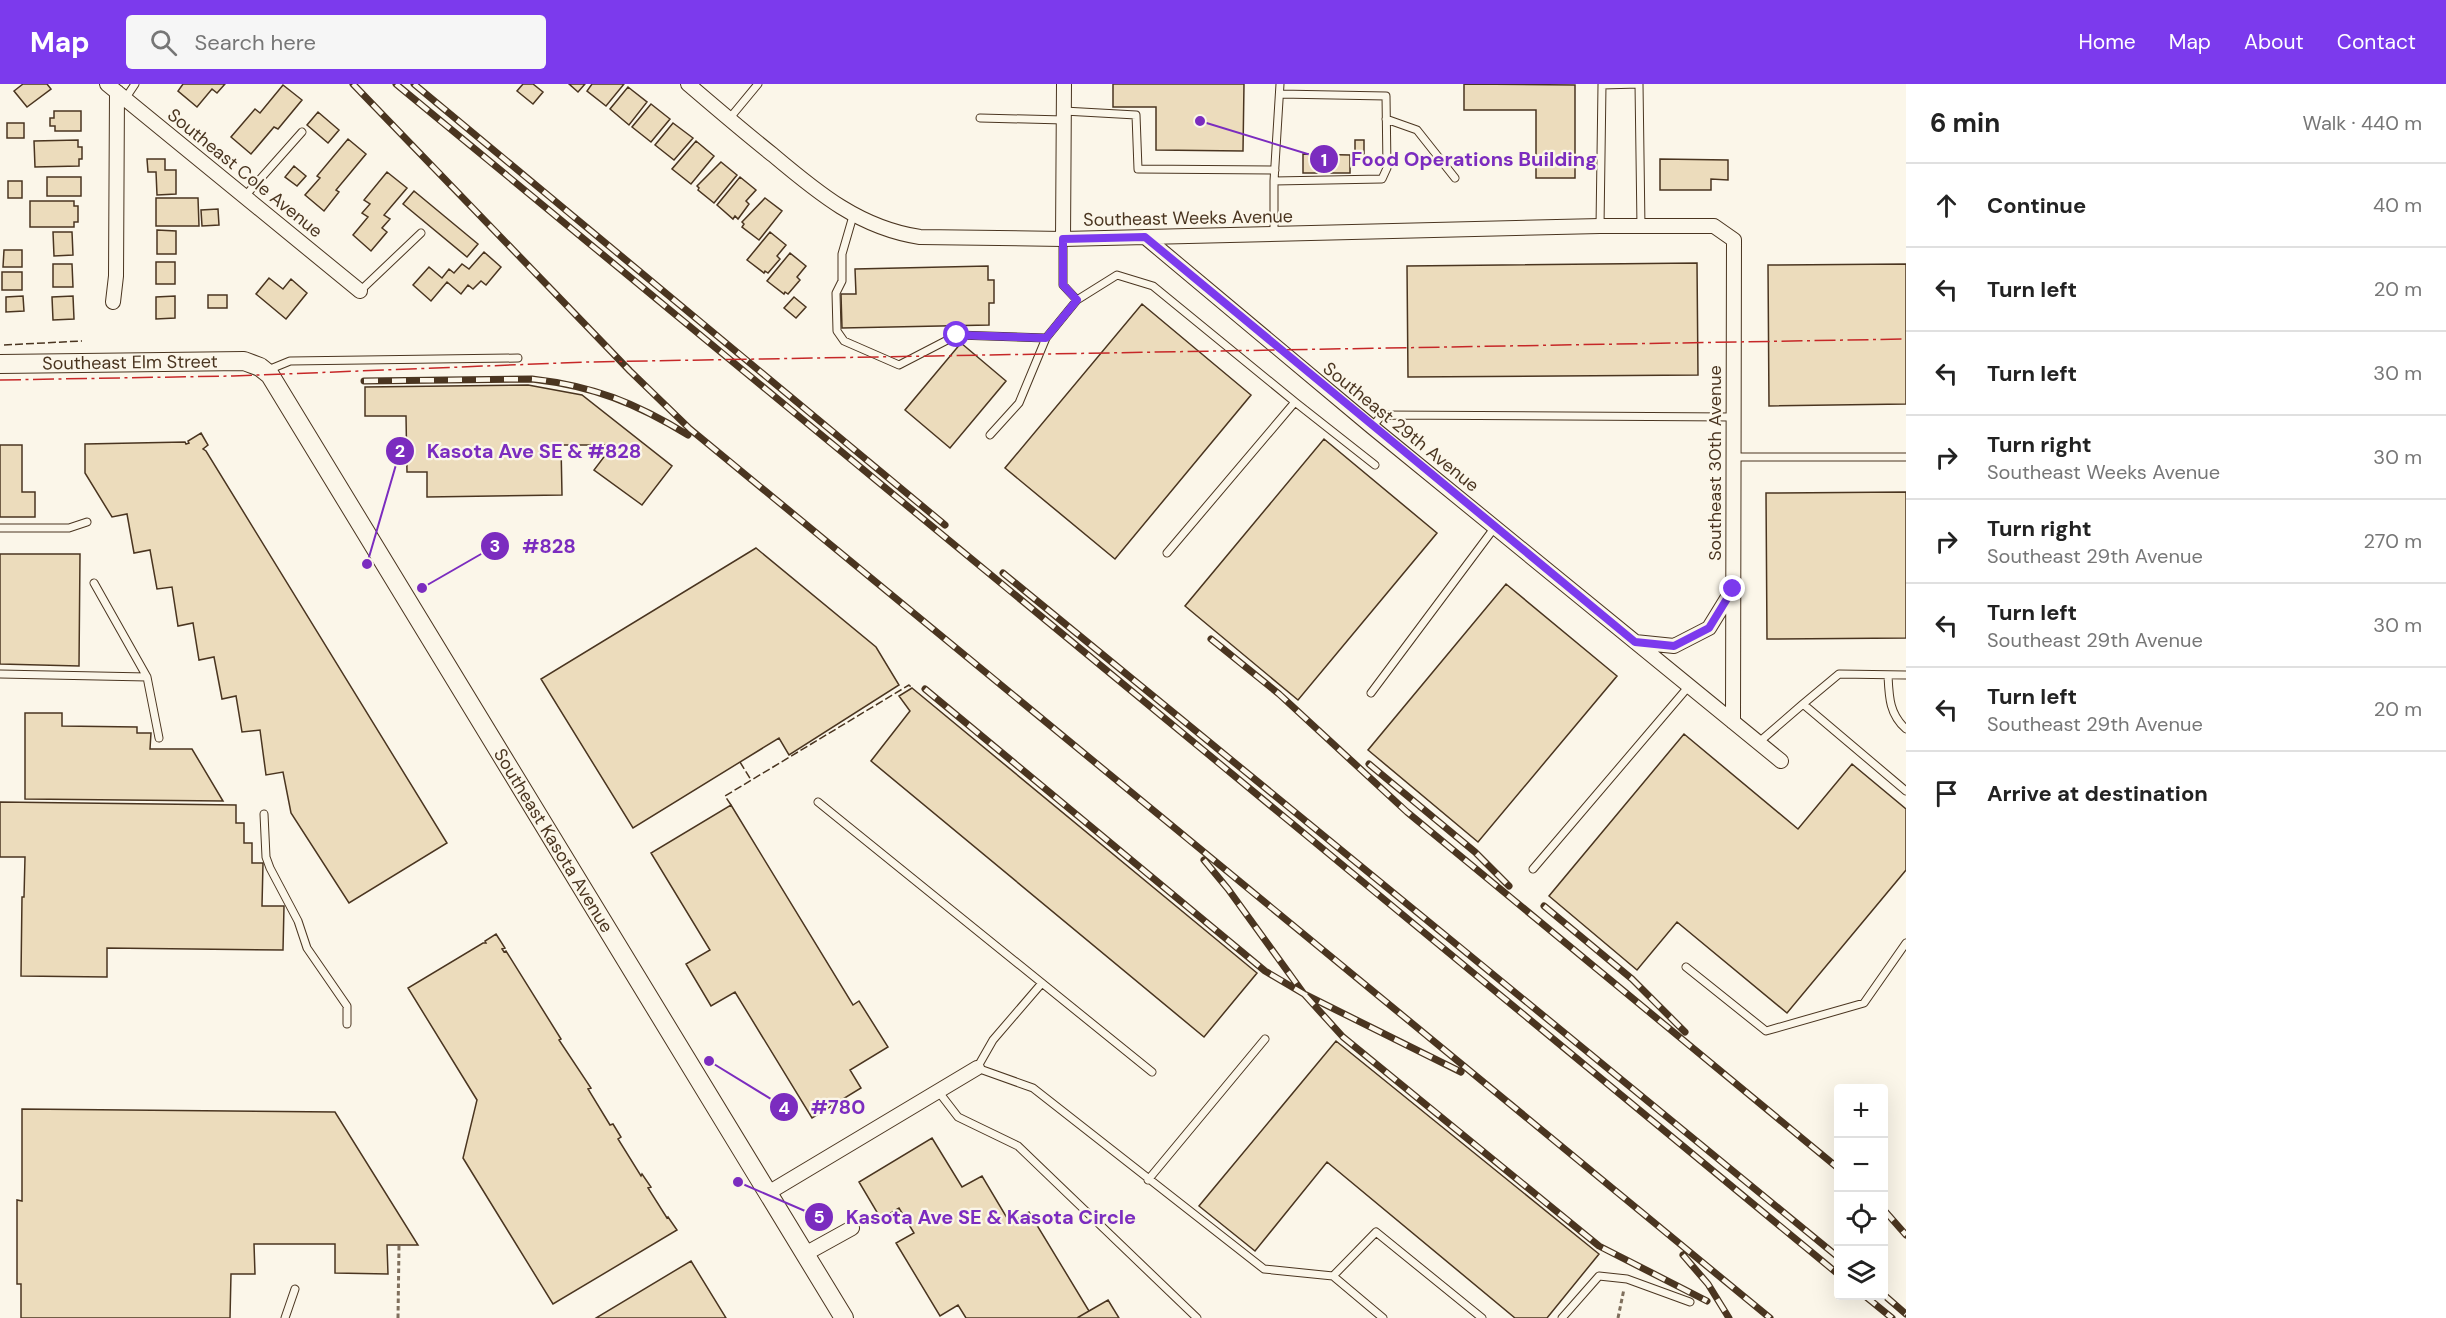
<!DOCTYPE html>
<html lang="en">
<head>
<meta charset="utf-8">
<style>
	:root { --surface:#fff; --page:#f6f6f6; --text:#222; --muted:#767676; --line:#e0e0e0; --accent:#7c3aed }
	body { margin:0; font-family:"DM Sans",sans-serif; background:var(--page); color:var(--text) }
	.controls { position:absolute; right:18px; bottom:18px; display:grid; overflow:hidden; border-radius:6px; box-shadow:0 6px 24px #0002 }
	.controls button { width:54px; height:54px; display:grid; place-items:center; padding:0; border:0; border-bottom:2px solid var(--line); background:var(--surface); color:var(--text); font:30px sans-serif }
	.stop { position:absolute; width:18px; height:18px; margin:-14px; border:4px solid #7c3aed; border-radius:50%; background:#fff }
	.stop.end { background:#7c3aed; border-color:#fff; box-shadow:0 2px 6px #0008 }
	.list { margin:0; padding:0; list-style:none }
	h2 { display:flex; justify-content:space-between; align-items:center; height:78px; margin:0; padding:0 24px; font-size:26px }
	h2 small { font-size:20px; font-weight:400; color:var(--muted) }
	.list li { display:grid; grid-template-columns:39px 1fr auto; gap:18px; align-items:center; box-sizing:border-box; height:84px; padding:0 24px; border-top:2px solid var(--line) }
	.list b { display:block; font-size:22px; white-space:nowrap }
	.list p { margin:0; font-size:20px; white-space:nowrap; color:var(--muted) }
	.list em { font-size:20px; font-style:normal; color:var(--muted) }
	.icon { flex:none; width:33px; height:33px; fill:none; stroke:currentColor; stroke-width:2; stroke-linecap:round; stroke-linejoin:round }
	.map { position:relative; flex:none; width:1906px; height:1234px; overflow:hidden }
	header { display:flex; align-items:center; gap:36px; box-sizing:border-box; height:84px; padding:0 30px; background:var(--accent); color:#fff }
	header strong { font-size:28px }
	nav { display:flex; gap:33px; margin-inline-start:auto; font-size:21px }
	.search { width:420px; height:54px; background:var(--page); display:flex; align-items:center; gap:15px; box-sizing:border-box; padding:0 21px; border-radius:6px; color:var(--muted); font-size:22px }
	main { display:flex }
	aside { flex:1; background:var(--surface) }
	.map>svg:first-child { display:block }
</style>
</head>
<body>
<header>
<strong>Map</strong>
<div class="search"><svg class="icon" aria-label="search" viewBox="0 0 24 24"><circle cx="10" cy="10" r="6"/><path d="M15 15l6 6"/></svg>Search here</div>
<nav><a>Home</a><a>Map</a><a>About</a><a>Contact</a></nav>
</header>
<main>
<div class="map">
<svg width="1906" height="1234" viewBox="0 0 1906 1234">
	<rect width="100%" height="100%" fill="#fbf6e9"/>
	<path fill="#ecdcbc" stroke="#4a3520" stroke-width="1.5" d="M23 0H47L51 5 27 23 14 7Z
		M183 0H225L217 9 212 5 197 23 178 7Z
		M523 0H533L543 8 533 20 517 7Z
		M569 0H585L578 8Z
		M592 0H624L606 22 587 7Z
		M1113 0H1244L1243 67 1156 66V23H1113Z
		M1464 0 1575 1V94H1536V26H1464Z
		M283 1 302 16 278 45 274 43 251 70 231 53 255 25 260 29Z
		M628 3 647 18 629 41 610 25Z
		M651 20 670 35 651 58 632 43Z
		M54 27H81V47H55V42H50V34H54Z
		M318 28 339 46 328 59 307 41Z
		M7 39H24V54H7Z
		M673 39 693 54 674 76 655 61Z
		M348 55 366 70 336 106 339 108 324 127 305 111 320 94 317 92Z
		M78 56V63H82V75H79V82L35 83 34 57Z
		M1355 56H1364V70H1355Z
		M696 57 714 72 691 100 672 85Z
		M1303 70 1350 71V89H1303Z
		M147 75H165V86H176V110L157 111 156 88H148Z
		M1660 75 1728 76V96L1711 95V106H1660Z
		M721 78 737 91 714 119 698 106 699 104 697 102Z
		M294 82 306 92 297 102 285 93Z
		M387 88 407 104 384 131 390 135 382 144 387 148 371 167 353 151 368 133 362 129 370 120 364 116Z
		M47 93H81V112H47Z
		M740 93 756 106 746 117 749 120 738 135 735 132 733 135 717 121Z
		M8 97H22V114H8Z
		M414 107 478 160 467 173 403 120Z
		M156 114H198L199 142H156Z
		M765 114 782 127 759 156 742 143 744 140 742 138Z
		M30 117H74V122H78V138H74V143H30Z
		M218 125 219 141 202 142 201 126Z
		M157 146 176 147V170H157Z
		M53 148H72L73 171 54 172Z
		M770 148 786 161 777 172 780 175 768 189 765 187 764 189 747 176Z
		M4 166H22V183H3Z
		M484 168 501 183 486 201 481 197 473 205 468 201 461 210 447 198 431 217 413 201 429 183 442 194 449 185 454 189 462 180 469 185Z
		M790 169 806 182 797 193 800 196 788 210 785 208 784 210 767 197Z
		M156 178H175V200H156Z
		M1697 179 1698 291 1408 293 1407 182Z
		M53 180H72L73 203H53Z
		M1906 180V320L1769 322 1768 181Z
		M988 182V196H994V219H989V241L842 244 841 210H856L855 185Z
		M2 188H22V206H2Z
		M269 194 283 205 291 195 307 209 286 235 256 210Z
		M208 211H227V224H208Z
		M23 212 24 227 6 228V213Z
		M73 212 74 235 53 236 52 213Z
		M175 212V234L156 235V213Z
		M794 213 806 223 796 234 784 224Z
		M1142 220 1251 311 1115 475 1005 384Z
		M961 259 1006 297 950 364 905 326Z
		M528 301 582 311 672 382 642 421 594 386 613 361H561L562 411 427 413V388H407L406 332H365V303Z
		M201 349 208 361 203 365 206 367 447 759 349 819 291 729 283 688 266 691 260 646 242 648 236 612 222 615 214 573 199 576 193 539 178 542 172 503 157 505 150 466 134 469 127 430 112 433 85 389V360L185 358 186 360 189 359 188 357Z
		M1324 355 1437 449 1298 616 1185 522Z
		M0 361H22V408H35V433H0Z
		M1906 408V554L1767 555 1766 409Z
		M756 464 876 563 899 601 789 671 779 654 633 744 541 595Z
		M0 470H80L79 582 0 580Z
		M1506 500 1617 592 1478 758 1368 666Z
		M912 604 1257 889 1204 953 871 677 910 627 899 612Z
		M25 629H62V642L137 643V649H151L150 665H192L223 717 25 715Z
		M1684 650 1798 745 1852 680 1906 725V786L1787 929 1677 838 1637 886 1549 812Z
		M0 718 236 721V739H244V759H252V779H263L262 822H284L283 866 107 864V893L21 892 22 813H24L25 773H0Z
		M731 721 853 921 859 917 888 963 850 986 861 1004 812 1034 735 908 711 922 686 880 710 866 651 769Z
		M496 850 505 864 502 865 504 868 506 867 561 955 559 956 591 1004 588 1005 610 1041 613 1040 621 1053 618 1055 641 1092 642 1090 651 1103 648 1104 667 1134 668 1133 677 1146 553 1220 463 1074 477 1016 408 904 483 859H486L485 857Z
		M1336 957 1599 1170 1547 1234H1515L1327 1078 1255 1167 1199 1122Z
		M22 1025 335 1028 418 1161H387L388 1190 335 1189V1160H254L255 1190H231L230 1234H21V1200H17V1116L22 1117Z
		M932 1054 962 1103 982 1092 1010 1139 1029 1128 1089 1227 1077 1234H966L958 1221 940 1232 896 1159 914 1149 899 1124 881 1135 859 1098Z
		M691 1177 726 1234H596Z
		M1108 1216 1119 1234H1077L1089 1227Z"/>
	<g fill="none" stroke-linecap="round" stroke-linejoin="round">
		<g stroke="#4a3520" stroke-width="9">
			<path id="service" d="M125 15 135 0
				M1064 27 1136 31 1138 85 1275 86
				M980 34 1064 36
				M729 35 758 0
				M1386 35 1417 46 1455 94
				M1274 97 1382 95 1387 84 1386 12 1280 10
				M245 112 302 48
				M853 132 842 170V197L836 209 837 247 844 257 899 281 957 251 1046 254 1077 216 1063 201V155
				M1600 142 1602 1 1639 0 1641 143
				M1274 150V97L1280 0
				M360 207 421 149
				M1077 216 1117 191 1153 202 1295 318 1167 469
				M268 286 290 277 518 274
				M1295 318 1375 381
				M1372 343 1382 331 1733 333
				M990 351 1019 319 1046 254
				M1733 373H1906
				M0 444H69L87 438
				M94 499 147 593 159 654
				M0 590 147 593
				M1888 591C1889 612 1889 630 1906 645
				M1371 609 1495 443
				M1803 620 1839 590 1906 591
				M1758 659 1803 620 1906 707
				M818 718 1152 988
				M264 730 266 773 270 784 298 837 307 864 347 922V940
				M1533 785 1689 602
				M1686 883 1766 947 1864 919 1906 859
				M1042 899 993 956 977 984 1033 1004 1264 1185 1333 1192 1383 1234
				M938 1007 958 1033 1018 1062 1197 1234
				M1148 1096 1265 955
				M1333 1192 1376 1148 1482 1234
				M285 1234 295 1205
				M1562 1234 1599 1192 1627 1195 1690 1218"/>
		</g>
		<g stroke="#4a3520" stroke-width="16">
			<path id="minor" d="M107 0 360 207
				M688 0C716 24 744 48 773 71 818 109 860 144 920 153L1063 155 1600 142H1714L1734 156 1733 638
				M1145 153 1372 343 1781 677
				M1063 155 1064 0
				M113 218 116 192 117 8
				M1635 558 1674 562 1709 544 1733 505
				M768 1109 977 984
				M805 1170 852 1144"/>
		</g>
		<g stroke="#4a3520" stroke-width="20">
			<g id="tertiary">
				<path id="s1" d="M0 280 244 277 260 283 270 291 844 1234"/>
			</g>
		</g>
		<path stroke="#7f6f5c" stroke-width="3" stroke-dasharray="4.5 3" stroke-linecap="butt" d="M398 1234 399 1161
			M1618 1234 1624 1205"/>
		<use href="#service" stroke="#fbf6e9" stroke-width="7"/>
		<use href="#minor" stroke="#fbf6e9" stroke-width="14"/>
		<use href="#tertiary" stroke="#fbf6e9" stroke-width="18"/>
		<g stroke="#4a3520" stroke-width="7">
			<path id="rail" d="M353 0 630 287 690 345 1770 1234
				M396 0 1838 1190
				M414 0 945 441
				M364 297 532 295C593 302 636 319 688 351
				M1003 489 1838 1173
				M1211 555 1279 610 1407 728 1838 1084
				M925 605 1265 887 1304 910 1461 988
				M1369 680 1475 768 1509 802
				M1204 776 1228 805 1304 910 1343 953 1599 1162 1707 1217
				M1544 822 1632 895 1685 948
				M1884 1126 1906 1151
				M1683 1171 1708 1200 1729 1234
				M1884 1211 1906 1230
				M1865 1212 1892 1234"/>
		</g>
		<use href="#rail" stroke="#fbf6e9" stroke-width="4.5" stroke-dasharray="14" stroke-linecap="butt"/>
		<path stroke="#4a3520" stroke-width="1.5" stroke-dasharray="8 3" stroke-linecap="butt" d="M4 261 82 257
			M740 678 751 696
			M731 721 725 712 909 601 912 604"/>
		<path stroke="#c62828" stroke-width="1.5" stroke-dasharray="21 4.5 3 4.5" stroke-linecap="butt" d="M0 296 233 292 587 278 1906 255"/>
	</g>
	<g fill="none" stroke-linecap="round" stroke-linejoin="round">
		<path stroke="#7c3aed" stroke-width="8" d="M957 251 1046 254 1077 216 1063 201V155L1145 153 1635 558 1674 562 1709 544 1733 505"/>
	</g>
	<g text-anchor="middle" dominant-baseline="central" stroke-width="4.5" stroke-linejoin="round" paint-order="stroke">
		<g font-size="18" fill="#4a3520" stroke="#fbf6e9">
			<text transform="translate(245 89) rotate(39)">Southeast Cole Avenue</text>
			<text transform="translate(1188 134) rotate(-1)">Southeast Weeks Avenue</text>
			<text stroke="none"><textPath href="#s1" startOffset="130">Southeast Elm Street</textPath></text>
			<text transform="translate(1401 343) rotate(39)">Southeast 29th Avenue</text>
			<text transform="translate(1715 379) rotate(-90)">Southeast 30th Avenue</text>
			<text stroke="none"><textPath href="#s1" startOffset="819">Southeast Kasota Avenue</textPath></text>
		</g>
	</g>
	<path fill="none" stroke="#7b2cbf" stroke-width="2" d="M1200 37L1324 75M367 480L400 367M422 504L495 462M709 977L784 1023M738 1098L819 1133"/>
	<g fill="#7b2cbf" stroke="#fbf6e9" stroke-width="2">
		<circle cx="1200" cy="37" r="6"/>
		<circle cx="367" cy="480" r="6"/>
		<circle cx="422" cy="504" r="6"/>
		<circle cx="709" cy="977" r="6"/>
		<circle cx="738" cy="1098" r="6"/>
		<circle cx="1324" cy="75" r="15"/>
		<circle cx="400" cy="367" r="15"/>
		<circle cx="495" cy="462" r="15"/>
		<circle cx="784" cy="1023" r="15"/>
		<circle cx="819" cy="1133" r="15"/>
	</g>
	<g font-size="18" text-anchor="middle" font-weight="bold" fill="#fff">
		<text x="1324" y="82">1</text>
		<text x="400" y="373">2</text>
		<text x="495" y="468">3</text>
		<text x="784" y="1030">4</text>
		<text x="819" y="1139">5</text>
	</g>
	<g font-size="20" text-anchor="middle" font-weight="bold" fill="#7b2cbf" stroke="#fbf6e9" stroke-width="4.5" stroke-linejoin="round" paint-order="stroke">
		<text x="1474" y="82">Food Operations Building</text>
		<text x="534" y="374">Kasota Ave SE &amp; #828</text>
		<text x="549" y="469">#828</text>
		<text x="838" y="1030">#780</text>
		<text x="991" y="1140">Kasota Ave SE &amp; Kasota Circle</text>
	</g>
</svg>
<div class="controls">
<button>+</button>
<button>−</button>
<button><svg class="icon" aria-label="locate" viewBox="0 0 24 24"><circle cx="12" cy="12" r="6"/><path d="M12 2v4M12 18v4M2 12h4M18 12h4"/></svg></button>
<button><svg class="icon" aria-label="layers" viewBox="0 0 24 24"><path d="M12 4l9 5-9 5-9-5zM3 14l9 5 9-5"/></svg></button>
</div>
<div class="stop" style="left:957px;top:251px"></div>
<div class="stop end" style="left:1733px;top:505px"></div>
</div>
<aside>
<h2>6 min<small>Walk · 440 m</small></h2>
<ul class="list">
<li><svg class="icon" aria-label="ahead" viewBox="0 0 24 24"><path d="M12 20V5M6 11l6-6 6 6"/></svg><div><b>Continue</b></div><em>40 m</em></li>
<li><svg class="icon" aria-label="left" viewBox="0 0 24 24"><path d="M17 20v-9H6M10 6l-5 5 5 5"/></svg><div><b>Turn left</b></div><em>20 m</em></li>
<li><svg class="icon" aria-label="left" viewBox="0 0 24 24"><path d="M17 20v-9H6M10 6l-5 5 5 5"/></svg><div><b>Turn left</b></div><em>30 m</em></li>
<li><svg class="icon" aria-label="right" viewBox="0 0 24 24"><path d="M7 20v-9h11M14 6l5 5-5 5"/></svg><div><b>Turn right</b><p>Southeast Weeks Avenue</p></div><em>30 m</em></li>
<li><svg class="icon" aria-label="right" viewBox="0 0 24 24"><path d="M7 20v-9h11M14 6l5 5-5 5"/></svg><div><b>Turn right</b><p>Southeast 29th Avenue</p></div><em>270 m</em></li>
<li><svg class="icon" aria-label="left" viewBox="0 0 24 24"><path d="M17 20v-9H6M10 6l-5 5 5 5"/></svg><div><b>Turn left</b><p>Southeast 29th Avenue</p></div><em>30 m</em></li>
<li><svg class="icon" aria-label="left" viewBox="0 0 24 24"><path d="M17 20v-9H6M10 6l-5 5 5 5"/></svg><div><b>Turn left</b><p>Southeast 29th Avenue</p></div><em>20 m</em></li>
<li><svg class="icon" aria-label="arrive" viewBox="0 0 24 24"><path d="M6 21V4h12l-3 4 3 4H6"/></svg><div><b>Arrive at destination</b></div></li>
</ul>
</aside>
</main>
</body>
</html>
